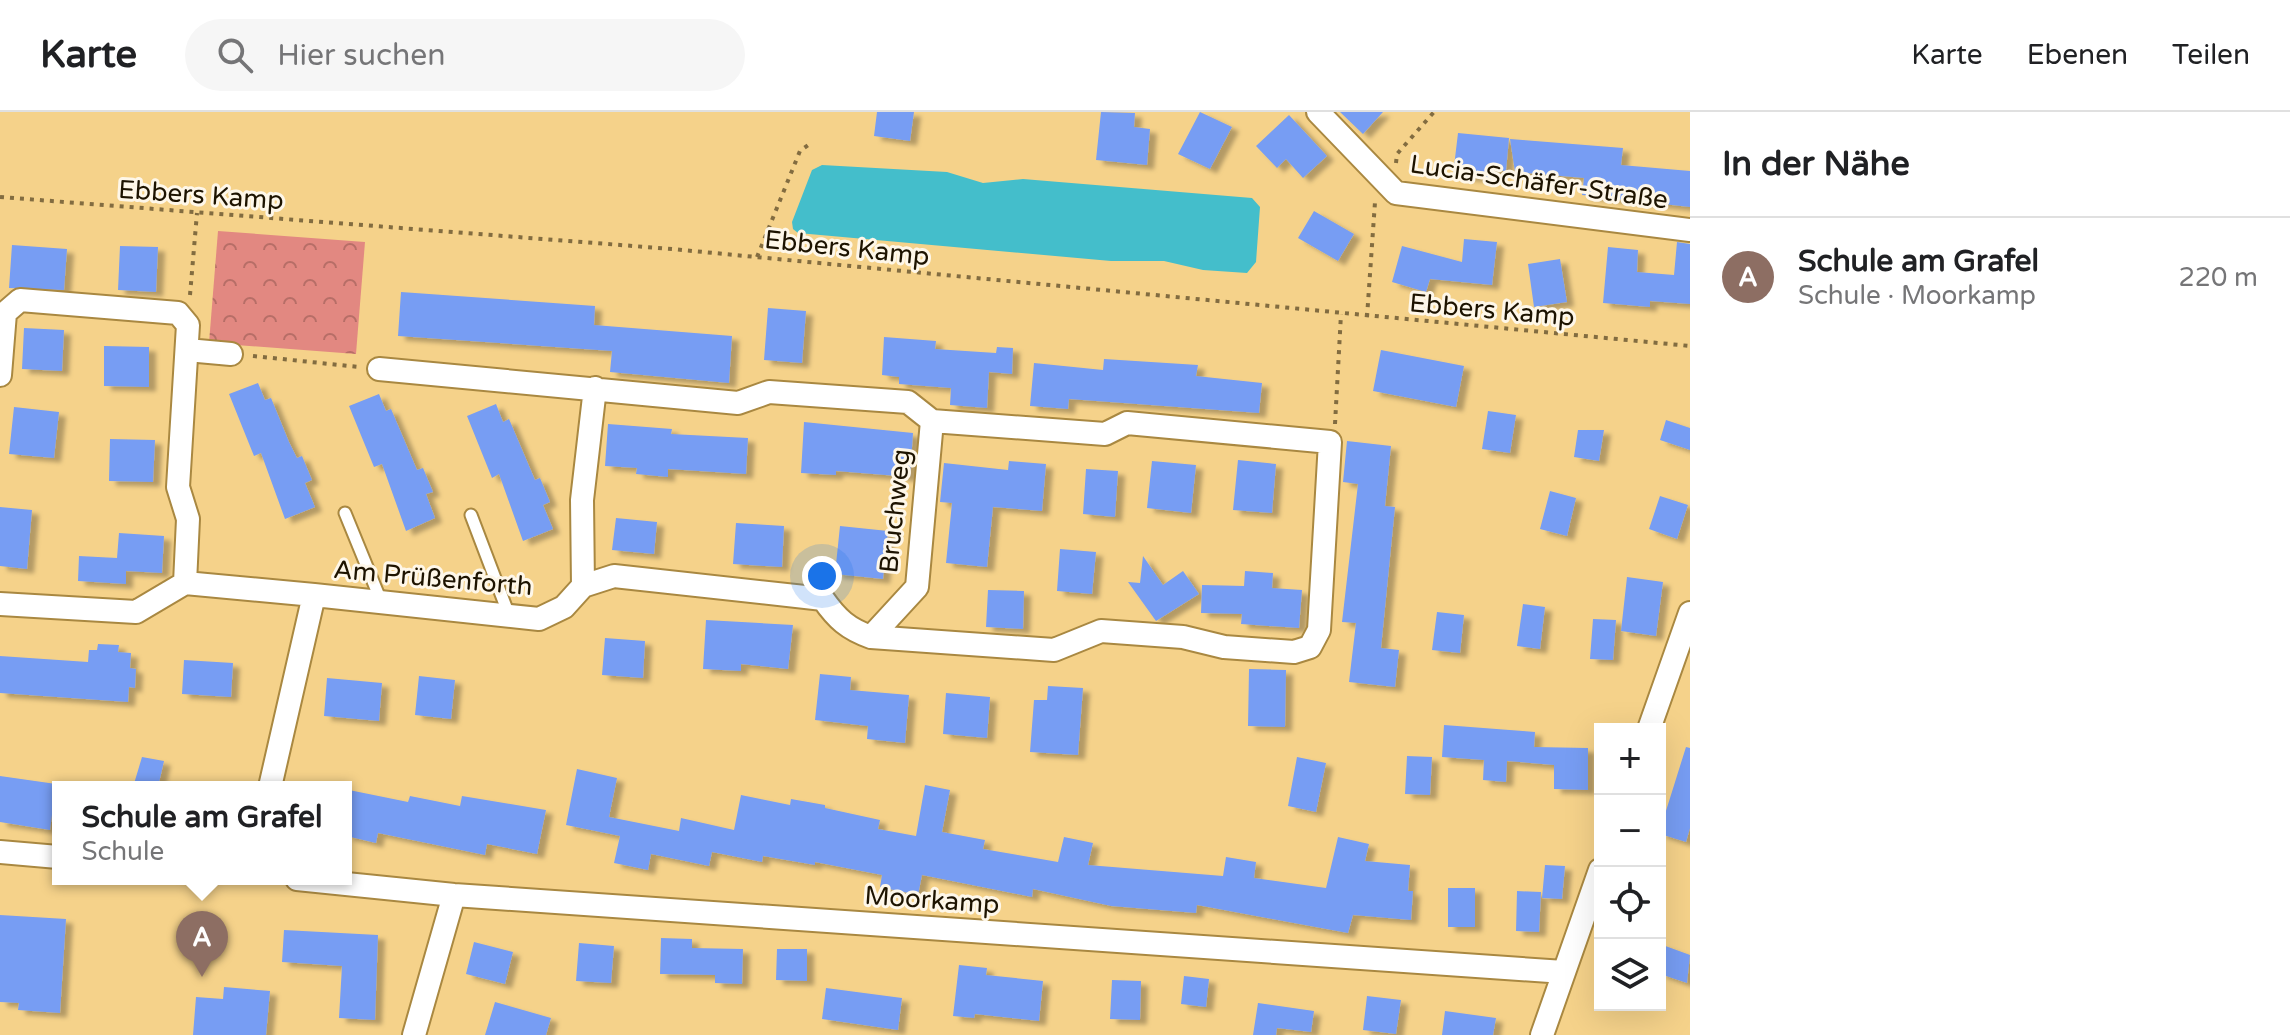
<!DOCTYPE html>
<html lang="de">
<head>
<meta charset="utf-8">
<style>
	:root { --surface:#fff; --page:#f6f6f6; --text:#202124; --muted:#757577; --line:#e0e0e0; --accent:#3661d1 }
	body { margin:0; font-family:"Varela Round",sans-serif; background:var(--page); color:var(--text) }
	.controls { position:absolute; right:24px; bottom:24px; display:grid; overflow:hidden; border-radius:0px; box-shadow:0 8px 32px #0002 }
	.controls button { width:72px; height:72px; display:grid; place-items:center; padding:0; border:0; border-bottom:2px solid var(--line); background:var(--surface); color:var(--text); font:40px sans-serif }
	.you { position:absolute; left:822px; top:464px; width:28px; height:28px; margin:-20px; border:6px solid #fff; border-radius:50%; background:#1a73e8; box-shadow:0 0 0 12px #1a73e833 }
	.badge { display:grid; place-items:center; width:52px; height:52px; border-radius:50%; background:var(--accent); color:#fff; font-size:26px; font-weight:700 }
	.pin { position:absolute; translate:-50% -66px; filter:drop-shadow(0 2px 4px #0008) }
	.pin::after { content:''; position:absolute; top:42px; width:28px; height:24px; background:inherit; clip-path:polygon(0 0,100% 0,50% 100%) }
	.popup { position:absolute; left:52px; top:669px; width:300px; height:104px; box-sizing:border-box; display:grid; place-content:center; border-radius:0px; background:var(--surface); filter:drop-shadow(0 2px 6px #0005); font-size:26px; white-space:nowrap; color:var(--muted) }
	.popup b { font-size:30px; color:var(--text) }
	.popup::after { content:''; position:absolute; left:50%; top:100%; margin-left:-16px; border:16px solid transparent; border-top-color:var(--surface) }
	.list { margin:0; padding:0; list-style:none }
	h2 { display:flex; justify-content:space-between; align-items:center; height:104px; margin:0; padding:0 32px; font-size:34px }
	h2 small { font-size:26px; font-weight:400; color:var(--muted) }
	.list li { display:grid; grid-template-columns:52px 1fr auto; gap:24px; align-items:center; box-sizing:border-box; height:120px; padding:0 32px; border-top:2px solid var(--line) }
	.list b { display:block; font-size:30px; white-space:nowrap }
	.list p { margin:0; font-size:26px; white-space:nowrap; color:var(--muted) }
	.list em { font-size:26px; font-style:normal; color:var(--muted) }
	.icon { flex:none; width:44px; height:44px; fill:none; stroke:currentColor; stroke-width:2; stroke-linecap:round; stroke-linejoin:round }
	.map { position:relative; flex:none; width:1690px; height:923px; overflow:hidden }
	header { display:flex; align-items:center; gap:48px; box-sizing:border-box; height:112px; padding:0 40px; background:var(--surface); border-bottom:2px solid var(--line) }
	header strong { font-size:38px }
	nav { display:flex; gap:44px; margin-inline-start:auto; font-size:28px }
	.search { width:560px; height:72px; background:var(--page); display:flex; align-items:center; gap:20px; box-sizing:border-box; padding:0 28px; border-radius:44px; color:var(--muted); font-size:30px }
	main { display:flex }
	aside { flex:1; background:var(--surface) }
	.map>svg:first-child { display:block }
</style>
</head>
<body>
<header>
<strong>Karte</strong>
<div class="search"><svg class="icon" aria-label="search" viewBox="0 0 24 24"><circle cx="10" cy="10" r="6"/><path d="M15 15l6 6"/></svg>Hier suchen</div>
<nav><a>Karte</a><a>Ebenen</a><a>Teilen</a></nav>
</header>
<main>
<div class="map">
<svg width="1690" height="923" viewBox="0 0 1690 923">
	<defs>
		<pattern id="forest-crowns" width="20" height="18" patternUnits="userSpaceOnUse" patternTransform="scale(2)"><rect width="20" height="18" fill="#e28881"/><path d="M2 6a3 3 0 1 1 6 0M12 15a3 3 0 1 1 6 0" fill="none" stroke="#b76e67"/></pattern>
		<filter id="shadow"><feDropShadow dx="7" dy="4.5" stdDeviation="2" flood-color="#0004"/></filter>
	</defs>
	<rect width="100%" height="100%" fill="#f5d28a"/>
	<path fill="url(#forest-crowns)" d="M218 119 365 130 356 242 209 231Z"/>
	<path fill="#44becb" d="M822 53 947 60 983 71 1023 67 1252 86 1260 95 1256 150 1247 161 1203 158 1164 149H1111L798 121 793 117 792 110 812 58Z"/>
	<path fill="#779df3" filter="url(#shadow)" d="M877 0H914L910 29 874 24Z
		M1101 0 1135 1 1134 15 1150 17 1147 53 1096 48Z
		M1200 0 1232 15 1210 57 1178 42Z
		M1340 0H1383L1363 22Z
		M1289 3 1327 44 1303 66 1286 47 1277 56 1256 34Z
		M1458 21 1509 26 1506 59 1494 58 1492 67 1453 63Z
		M1510 27 1623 36 1621 53 1690 59V95L1582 83 1584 66 1515 60Z
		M1314 99 1354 122 1338 149 1298 126Z
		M1464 127 1497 130 1492 173 1430 167 1426 180 1392 170 1402 134 1462 150Z
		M1677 130 1690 132V192L1650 189V195L1603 191 1608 135 1638 138 1637 160 1674 163Z
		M12 133 67 137 64 178 9 176Z
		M120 134 158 135 156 180 118 178Z
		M1560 147 1567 190 1534 195 1528 152Z
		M401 180 595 194 594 213 732 224 729 271 610 260 612 239 398 224Z
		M768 196 806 199 802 251 764 248Z
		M24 216 64 218 62 259 22 257Z
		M884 225 936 229 935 237 996 241 997 235 1013 236 1012 262 989 260 987 296 950 293 951 276 899 272V265L882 263Z
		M104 234 149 235V275L104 274Z
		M1381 238 1464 254 1456 295 1373 279Z
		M1104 247 1198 253 1196 264 1262 271 1259 301 1069 287 1068 297 1030 294 1034 251 1103 258Z
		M258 271 265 288 271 286 289 330 297 346 302 344 312 368 305 371 315 395 285 407 261 341 254 344 229 282Z
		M379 282 386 299 391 297 417 358 423 356 433 380 426 382 435 406 406 419 382 352 374 355 349 294Z
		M496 292 503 310 509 307 535 368 540 366 550 390 543 393 553 417 523 429 499 362 492 366 467 304Z
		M14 295 59 300 54 346 9 342Z
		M1488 299 1516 303 1510 341 1482 337Z
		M1666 308 1690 316V338L1660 328Z
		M804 310 913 321 910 365 836 359V363L801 361Z
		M608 312 672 317 671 322 748 326 746 362 668 357V365L636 362 637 356 605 354Z
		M1578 318H1604L1599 349 1574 345Z
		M110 327 155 328 153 370 109 369Z
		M1347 329 1391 334 1385 394 1395 395 1381 536 1399 538 1395 575 1349 570 1356 511 1342 510 1358 372 1343 370Z
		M1238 348 1276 352 1272 401 1233 398Z
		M1009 349 1046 352 1042 399 993 395 987 455 946 451 952 391 940 390 944 351 1008 358Z
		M1152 349 1196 353 1191 401 1147 396Z
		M1086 357 1118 359 1115 405 1083 402Z
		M1550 379 1576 386 1567 424 1540 417Z
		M1660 384 1688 393 1677 427 1649 417Z
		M0 395 32 398 27 457 0 454Z
		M616 406 657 410 654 442 612 438Z
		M736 411 784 414 782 455 733 452Z
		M840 414 888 419 883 467 835 462Z
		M119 421 164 424 162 461 126 459V472L78 469 79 444 117 446Z
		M1060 437 1096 440 1092 482 1057 479Z
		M1143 444 1163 473 1183 459 1199 482 1156 509 1128 470 1140 471Z
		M1245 459 1273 461 1272 476 1302 478 1299 516 1241 512 1242 502 1201 501 1202 473 1244 474Z
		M1627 465 1663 470 1656 524 1621 519Z
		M988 478 1024 479 1023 517 986 515Z
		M1523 492 1545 495 1540 537 1517 534Z
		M1437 500 1464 503 1460 541 1432 538Z
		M1593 507 1616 508 1613 548 1590 547Z
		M706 508 793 513 788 557 741 552V559L703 557Z
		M605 526 645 529 643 566 602 563Z
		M98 532 119 533 118 540 131 541 130 556 136 557 135 576 129 575 128 590 0 581V544L88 550 89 538H97Z
		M184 548 233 551 231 585 182 582Z
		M1249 557 1286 558 1285 615 1248 614Z
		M820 562 851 565 850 578 909 583 905 631 867 627 868 614 815 608Z
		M419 564 455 568 451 607 415 603Z
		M327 566 382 571 379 609 324 604Z
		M1048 574 1083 576 1078 643 1030 640 1034 588H1047Z
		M946 581 990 585 987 626 943 622Z
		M1444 613 1535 620 1534 635 1588 636V678L1554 677V653L1507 649 1506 670 1483 668 1484 648 1442 645Z
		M1686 635 1690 636V716L1686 730 1660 722V718Z
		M1407 644 1432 645 1430 683 1405 682Z
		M142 645 164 649 158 675H133Z
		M1297 645 1326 651 1316 700 1288 694Z
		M577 657 617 666 609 705 679 719 681 706 734 718 741 683 790 693 791 687 825 693V696L880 708 878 717 916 724 925 673 950 678 942 720 985 728 983 737 1058 750 1064 725 1093 731 1088 753 1223 764 1226 745 1256 750 1254 766 1326 776 1338 725 1369 732 1365 749 1410 753 1408 779H1413L1411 808 1353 803 1348 821 1197 793 1196 801 1111 794 1033 777 1032 785 922 763 918 783 880 775 882 763 815 750V753L763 744 762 750 712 740 709 754 651 742 648 758 614 751 620 724 566 713Z
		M0 664 56 672 50 718 0 710Z
		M349 678 408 690 410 684 460 694 462 684 546 698 537 742 487 732 485 743 378 721 376 731 346 724Z
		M1545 753 1565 754 1562 787 1542 786Z
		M1448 776H1475V815H1448Z
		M1517 779 1541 780 1539 820 1516 819Z
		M0 803 66 807 60 901 18 898 19 891 0 890Z
		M284 818 378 823 375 908 339 906 342 854 282 850Z
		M661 826 692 827V836L743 837 742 872 715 871V863L660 862Z
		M474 830 513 840 505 872 466 862Z
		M579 831 614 834 611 871 576 869Z
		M1660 832 1690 843 1687 871 1660 862Z
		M777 837H807V869L776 868Z
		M959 853 987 856 986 863 1043 869 1039 909 975 902 974 906 953 904Z
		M1184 864 1209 867 1206 895 1181 892Z
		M1112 868 1141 869 1140 908 1110 907Z
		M224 875 270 879 266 923H193L196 885 223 887Z
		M826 876 902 886 898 918 822 907Z
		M1367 884 1401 888 1396 922 1363 918Z
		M495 890 551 906 546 923H485Z
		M1258 891 1314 899 1311 920 1277 916 1276 923H1253Z
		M1445 899 1496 906 1493 923H1442Z"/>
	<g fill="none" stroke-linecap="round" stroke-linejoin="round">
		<g stroke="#a98841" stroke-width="15">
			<path id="lane" d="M345 401 381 489
				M471 403 509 503"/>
		</g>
		<g stroke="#a98841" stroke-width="26">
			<path id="street" d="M1318 0 1396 81 1690 118
				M187 238 231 242
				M0 263 5 201 20 188 178 201 188 213 178 375 188 407 185 471
				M583 474 582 388 595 276
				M0 492 136 500 185 471 314 483
				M871 525 917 475 932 309
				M1649 617 1690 501
				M270 675 314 483 539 507 564 495 583 474 614 464 823 487C837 507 848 517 871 525L1054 538 1101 519 1183 525 1224 535 1294 540 1310 535 1319 518 1330 330 1127 311 1105 322 932 309 908 290 769 280 738 291 379 257
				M0 740 58 745
				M297 767 454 783 1564 860
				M414 923 454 783
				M1542 923 1600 758"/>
		</g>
		<path stroke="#826c40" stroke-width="4" stroke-dasharray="4 6" stroke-linecap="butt" d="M1396 51 1397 42 1434 0
			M0 85 672 137 1690 234
			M757 145 800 39 811 31
			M190 183 197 101
			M1367 205 1375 90
			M253 244 359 255
			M1335 312 1341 202"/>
		<use href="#lane" stroke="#fff" stroke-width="11"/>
		<use href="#street" stroke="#fff" stroke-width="22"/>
	</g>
	<g text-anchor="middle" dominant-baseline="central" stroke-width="6" stroke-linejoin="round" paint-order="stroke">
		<g font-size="26" fill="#1d1300" stroke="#fef7e9">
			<text transform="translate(1539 70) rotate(8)">Lucia-Schäfer-Straße</text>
			<text transform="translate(201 83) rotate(4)">Ebbers Kamp</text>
			<text transform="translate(847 136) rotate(6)">Ebbers Kamp</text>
			<text transform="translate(1492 198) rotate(5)">Ebbers Kamp</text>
			<text transform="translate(895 399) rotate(-84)">Bruchweg</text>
			<text transform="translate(433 466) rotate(5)">Am Prüßenforth</text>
			<text transform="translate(932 788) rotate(4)">Moorkamp</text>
		</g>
	</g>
</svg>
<div class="controls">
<button>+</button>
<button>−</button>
<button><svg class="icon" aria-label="locate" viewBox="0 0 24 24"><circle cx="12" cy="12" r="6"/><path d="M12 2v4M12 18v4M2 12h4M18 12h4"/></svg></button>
<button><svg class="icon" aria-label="layers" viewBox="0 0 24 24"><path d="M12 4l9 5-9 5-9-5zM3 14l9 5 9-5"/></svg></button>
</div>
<div class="you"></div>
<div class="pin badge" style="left:202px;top:865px;background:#8d6e63">A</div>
<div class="popup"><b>Schule am Grafel</b>Schule</div>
</div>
<aside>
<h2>In der Nähe<small></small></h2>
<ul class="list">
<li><span class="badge" style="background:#8d6e63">A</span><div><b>Schule am Grafel</b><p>Schule · Moorkamp</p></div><em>220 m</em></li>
</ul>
</aside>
</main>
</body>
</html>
